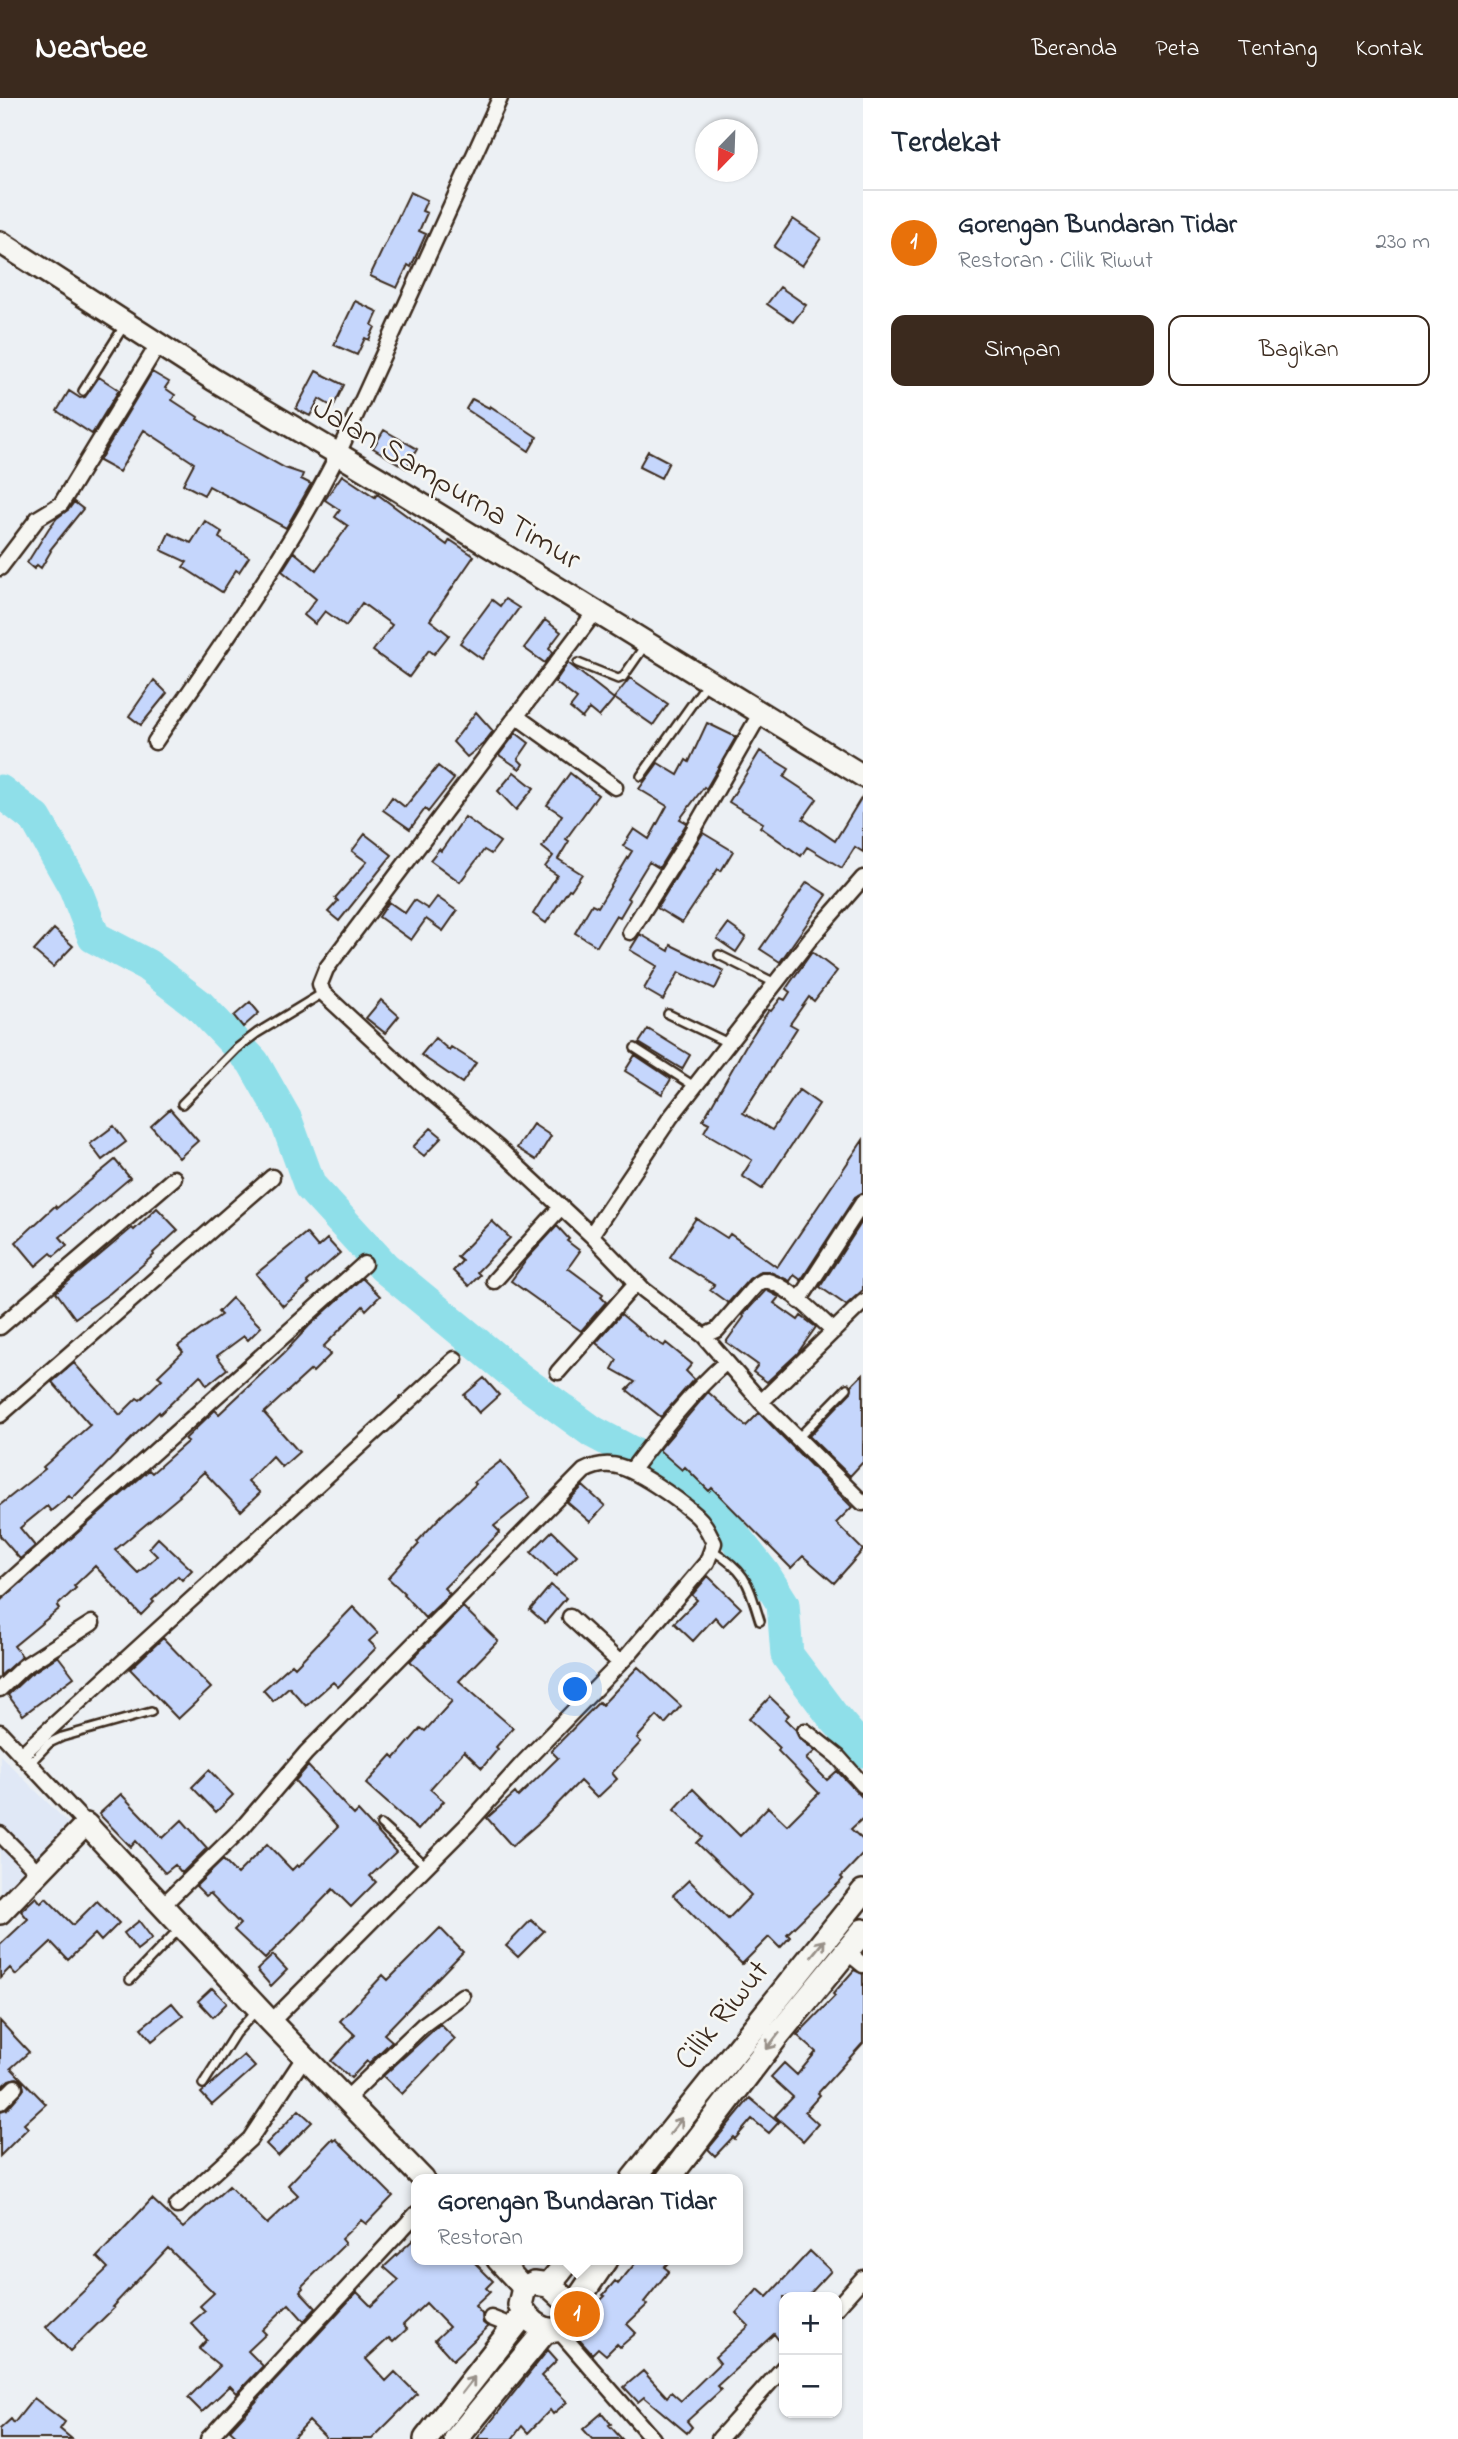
<!DOCTYPE html>
<html lang="id">
<head>
<meta charset="utf-8">
<style>
	:root { --surface:#fff; --page:#f6f6f7; --text:#1f2937; --muted:#747a83; --line:#e0e1e3; --accent:#3b2a1e }
	body { margin:0; font-family:"Indie Flower",sans-serif; background:var(--page); color:var(--text) }
	.controls { position:absolute; right:21px; bottom:21px; display:grid; overflow:hidden; border-radius:14px; box-shadow:0 2px 5px #0004 }
	.controls button { width:63px; height:63px; display:grid; place-items:center; padding:0; border:0; border-bottom:2px solid var(--line); background:var(--surface); color:var(--text); font:35px sans-serif }
	.compass { position:absolute; left:695px; top:21px; width:63px; height:63px; border-radius:50%; background:var(--surface); box-shadow:0 2px 5px #0004; rotate:203deg }
	.you { position:absolute; left:576px; top:1592px; width:24px; height:24px; margin:-18px; border:5px solid #fff; border-radius:50%; background:#1a73e8; box-shadow:0 0 0 10px #1a73e833 }
	.badge { display:grid; place-items:center; width:46px; height:46px; border-radius:50%; background:var(--accent); color:#fff; font-size:23px; font-weight:700 }
	.pin { position:absolute; translate:-50% -50%; border:4px solid #fff; box-shadow:0 2px 7px #0006 }
	.popup { position:absolute; left:411px; top:2076px; width:332px; height:91px; box-sizing:border-box; display:grid; place-content:center; border-radius:14px; background:var(--surface); filter:drop-shadow(0 2px 5px #0005); font-size:23px; white-space:nowrap; color:var(--muted) }
	.popup b { font-size:26px; color:var(--text) }
	.popup::after { content:''; position:absolute; left:50%; top:100%; margin-left:-14px; border:14px solid transparent; border-top-color:var(--surface) }
	.list { margin:0; padding:0; list-style:none }
	h2 { display:flex; justify-content:space-between; align-items:center; height:91px; margin:0; padding:0 28px; font-size:30px }
	h2 small { font-size:23px; font-weight:400; color:var(--muted) }
	.list li { display:grid; grid-template-columns:46px 1fr auto; gap:21px; align-items:center; box-sizing:border-box; height:105px; padding:0 28px; border-top:2px solid var(--line) }
	.list b { display:block; font-size:26px; white-space:nowrap }
	.list p { margin:0; font-size:23px; white-space:nowrap; color:var(--muted) }
	.list em { font-size:23px; font-style:normal; color:var(--muted) }
	.actions { display:flex; gap:14px; padding:21px 28px }
	.actions a { flex:1; padding:16px 0; border:2px solid var(--accent); border-radius:14px; text-align:center; font-size:24px; color:var(--accent) }
	.actions .main { background:var(--accent); color:#fff }
	.map { position:relative; flex:none; width:863px; height:2341px; overflow:hidden }
	header { display:flex; align-items:center; gap:42px; box-sizing:border-box; height:98px; padding:0 35px; background:var(--accent); color:#fff }
	header strong { font-size:33px }
	nav { display:flex; gap:38px; margin-inline-start:auto; font-size:24px }
	main { display:flex }
	aside { flex:1; background:var(--surface) }
	.map>svg:first-child { display:block }
</style>
</head>
<body>
<header>
<strong>Nearbee</strong>
<nav><a>Beranda</a><a>Peta</a><a>Tentang</a><a>Kontak</a></nav>
</header>
<main>
<div class="map">
<svg width="863" height="2341" viewBox="0 0 863 2341">
	<rect width="100%" height="100%" fill="#ecf0f4"/>
	<filter id="ink" filterUnits="userSpaceOnUse"><feTurbulence type="fractalNoise" baseFrequency=".0143" numOctaves="2"/><feDisplacementMap in="SourceGraphic" scale="14" xChannelSelector="R" yChannelSelector="G"/><feConvolveMatrix kernelMatrix="1 2 1 2 8 2 1 2 1" color-interpolation-filters="sRGB"/></filter>
	<g filter="url(#ink)">
		<path fill="#e0e8f6" d="M0 1657 70 1727 0 1797Z"/>
		<g fill="none" stroke-linecap="round" stroke-linejoin="round">
			<path stroke="#8fdfe9" stroke-width="33" d="M0 693 36 721 75 790 94 839 147 867 199 907 253 964 286 1022 310 1088 384 1169 520 1281 593 1334 672 1376 721 1421 764 1476 783 1506 787 1557 832 1617 863 1653"/>
		</g>
		<path fill="#c5d6fc" stroke="#3b2a1e" stroke-width="2" d="M410 94 427 102 422 113 427 115 419 133 426 136 411 169 408 167 397 190 370 178Z
			M793 121 821 140 802 168 774 149Z
			M780 189 806 207 793 224 767 206Z
			M355 203 378 214 372 227 375 229 369 242 365 240 357 257 334 247Z
			M316 273 344 287 333 309 319 301 310 318 296 311Z
			M152 274 169 284 165 290 175 297 172 302 198 319 197 321 285 370 303 376 301 381 311 386 286 430 209 388 204 397 183 386 194 365 144 332 119 374 99 363Z
			M99 279 119 292 92 336 57 313 69 293 80 300 85 299Z
			M472 301 489 310 490 308 537 339 529 353 466 311Z
			M384 332 417 351 406 370 373 350Z
			M648 353 669 364 661 380 639 369Z
			M342 377 375 399 377 396 447 447 450 442 474 458 430 522 449 537 434 556 429 552 409 579 373 553 392 527 362 505 346 528 325 513 315 526 304 517 316 501 282 473 294 454 316 472 348 428 335 419 340 412 325 402Z
			M74 404 83 411 50 452 51 453 41 470 37 467 34 471 27 465 49 430 57 420 69 411Z
			M205 423 222 434 219 440 249 459 239 474 236 472 222 494 183 469 187 464 161 452 169 435 191 445Z
			M505 501 519 510 482 561 460 545 492 502 500 508Z
			M545 522 561 534 549 550 553 554 545 565 524 550Z
			M568 565 614 601 599 619 589 611 582 620 570 610 577 601 555 584Z
			M630 580 668 606 653 627 614 600Z
			M154 582 167 595 141 627 129 618Z
			M476 614 493 633 483 646 467 659 453 644Z
			M707 625 736 639 706 691 704 689 680 721 687 725 659 770 649 764 627 800 630 802 620 819 616 817 597 848 575 835 592 806 598 809 632 753 623 748 634 731 649 741 667 708 639 691 658 665 678 677 686 662 689 664Z
			M516 635 529 645 518 661 523 666 520 671 499 657Z
			M760 653 789 671 784 679 817 701 803 721 835 743 863 697V754L855 749 842 770 807 749 801 758 760 729 763 725 729 704Z
			M438 668 454 681 428 714 425 711 410 731 383 712 392 699 405 709Z
			M514 674 534 690 516 712 498 693Z
			M570 675 598 697 566 741 569 743 558 761 582 776 571 792 569 791 546 825 533 816 557 777 545 769 553 758 542 749 562 717 547 707Z
			M465 719 500 744 491 756 484 752 460 784 430 762 439 751 441 753Z
			M703 735 733 753 721 773 718 771 682 825 657 810Z
			M365 736 392 757 339 823 328 814 338 803 335 800 367 764 352 753Z
			M807 784 827 797 780 864 760 851Z
			M437 799 457 813 443 833 426 821 411 842 379 819 389 804 405 815 414 802 428 811Z
			M728 826 746 839 736 854 717 841Z
			M54 831 73 848 53 869 34 853Z
			M640 836 669 853 671 847 724 873 715 891 679 874 663 902 644 891 657 868 630 852Z
			M812 854 837 873 814 903 809 899 790 926 797 930 743 1015 772 1032 799 992 819 1006 762 1091 742 1078 752 1062 704 1034 709 1025 703 1022 746 947 769 912 771 913 781 900 785 902 790 894 786 891 790 885Z
			M381 902 399 918 385 935 366 920Z
			M250 904 259 915 243 929 234 918Z
			M648 931 690 957 682 971 639 945Z
			M435 940 449 952 451 949 476 965 462 985 421 957Z
			M635 957 671 981 662 996 625 973Z
			M170 1011 198 1043 179 1060 151 1028Z
			M533 1026 551 1038 536 1062 517 1050Z
			M114 1028 126 1044 102 1062 90 1046Z
			M431 1030 442 1039 424 1058 413 1049Z
			M863 1042V1094L855 1099 801 1182 794 1177 790 1183 768 1173H761L749 1181 728 1205 710 1192 714 1187 670 1159 696 1120 727 1140 730 1136 777 1169Z
			M115 1062 130 1080 60 1139 67 1147 54 1158 51 1155 36 1168 16 1144 55 1108 57 1110Z
			M157 1110 178 1132 153 1155 154 1157 110 1195 75 1220 56 1194 132 1130 134 1132Z
			M863 1122V1192L846 1207 820 1189Z
			M492 1123 510 1140 477 1174 480 1177 469 1188 453 1173 462 1163 457 1159Z
			M557 1128 569 1141 567 1143 580 1153 568 1170 603 1196 601 1199 606 1204 581 1233 511 1183 527 1161Z
			M306 1135 318 1149 327 1141 340 1155 307 1184 309 1187 283 1208 256 1176Z
			M362 1180 380 1198 366 1212 363 1208 323 1249 331 1256 313 1274 311 1272 264 1315 299 1354 282 1369 272 1358 248 1383 260 1395 241 1413 204 1374 179 1397 180 1398 115 1452 138 1475 157 1458 149 1450 158 1440 192 1472 182 1482 178 1478 152 1502 154 1504 141 1517 95 1468 74 1488 76 1490 57 1508 59 1511 14 1548 22 1558 0 1578V1503L149 1372 152 1375 188 1343 185 1341 215 1312 219 1316 284 1255 309 1228Z
			M766 1192 779 1199 774 1205 798 1222 801 1218 816 1229 797 1256 767 1284 753 1274 758 1267 726 1244 744 1219 743 1217Z
			M232 1200 261 1229 248 1242 244 1238 217 1258 227 1271 207 1287 200 1277 160 1316 159 1314 141 1331 72 1401 69 1398 51 1413 47 1408 20 1430 35 1448 20 1461 0 1438V1407L45 1371 43 1369 90 1327 52 1284 74 1265 120 1317 137 1300 140 1302 162 1281 158 1278 183 1254 178 1248 221 1217 218 1214Z
			M621 1216 647 1238 664 1248 666 1245 692 1266 686 1273 694 1281 661 1319 627 1292 635 1284 612 1271 617 1262 596 1245Z
			M863 1276V1364L850 1378 809 1338 851 1294 852 1287Z
			M484 1280 499 1297 479 1315 464 1297Z
			M708 1294 746 1328 759 1315 852 1409 836 1425 863 1452 834 1485 803 1458 791 1470 712 1390 709 1393 685 1369 682 1372 659 1352Z
			M501 1363 530 1399 494 1428 500 1434 444 1490 450 1496 425 1520 403 1496 404 1495 388 1480 419 1446 417 1444 441 1418 476 1386 474 1384Z
			M583 1388 605 1408 590 1424 567 1404Z
			M552 1433 577 1457 556 1478 531 1454Z
			M708 1478 741 1510 723 1528 715 1519 693 1543 674 1525 697 1502 692 1497Z
			M551 1487 566 1500 545 1525 530 1512Z
			M353 1509 378 1535 369 1543 376 1550 338 1589 333 1584 306 1608 289 1589 273 1603 263 1592 292 1566 295 1569Z
			M463 1509 498 1543 459 1583 513 1630 496 1649 498 1651 482 1670 464 1653 430 1691 444 1703 418 1732 366 1686 392 1657 395 1660 421 1630 425 1633 452 1603 410 1563Z
			M163 1540 211 1590 178 1621 130 1571Z
			M58 1558 74 1579 23 1617 8 1597 29 1577Z
			M638 1569 681 1608 665 1626 657 1618 637 1640 641 1644 612 1675 617 1681 597 1700 580 1683 540 1724 512 1748 487 1720 515 1695 518 1699 558 1660 551 1653 599 1604 602 1607Z
			M770 1599 789 1617 785 1621 796 1632 799 1640 815 1653 806 1661 827 1682 837 1673 863 1700V1720L851 1731 863 1742V1756L841 1779 843 1781 787 1836 790 1839 780 1850 769 1839 742 1866 673 1797 689 1782 728 1821 751 1797 697 1745 703 1739 674 1712 693 1691 740 1738 768 1709 787 1727 819 1695 778 1653 780 1650 749 1621Z
			M308 1668 354 1717 358 1713 396 1754 370 1778 376 1784 351 1809 333 1791 265 1861 234 1832 240 1826 210 1795 206 1798 196 1788 223 1762 237 1776 267 1746 292 1772 297 1767 299 1769 338 1729 295 1683Z
			M209 1672 233 1697 216 1714 192 1689Z
			M121 1696 163 1740 182 1722 207 1750 182 1775 175 1767 165 1775 136 1743 131 1749 99 1716Z
			M36 1799 41 1805 46 1800 73 1827 97 1803 119 1825 101 1843 95 1836 68 1862 51 1844 16 1877 10 1870 0 1880V1847L28 1821 21 1813Z
			M531 1822 544 1833 518 1859 506 1848Z
			M139 1823 152 1840 137 1852 124 1835Z
			M440 1830 463 1854 384 1936 392 1943 369 1965 367 1963 351 1980 331 1963 355 1937 340 1923 383 1877 388 1882Z
			M273 1857 287 1872 271 1888 257 1872Z
			M854 1872 863 1876V1945L818 1995 820 1997 805 2014 818 2026 803 2043 775 2018 793 1999 771 1979 784 1965 797 1977 816 1954 797 1937 835 1898 833 1896Z
			M212 1890 227 1905 213 1919 198 1903Z
			M172 1905 183 1918 152 1943 141 1930Z
			M0 1923 29 1954 11 1970 46 2006 24 2026 28 2030 0 2058V2013L7 2011 24 1991 22 1983 17 1980 9 1982 0 1990Z
			M440 1926 455 1941 402 1996 383 1978Z
			M244 1957 255 1969 212 2007 201 1995Z
			M750 2000 779 2024 769 2035 752 2021 735 2041 733 2039 715 2058 708 2051Z
			M299 2012 312 2024 278 2058 266 2046Z
			M332 2041 334 2043 336 2041 393 2098 366 2126 361 2122 341 2141 345 2146 302 2188 303 2190 300 2193 316 2210 304 2223 289 2206 262 2232 266 2236 248 2253 263 2268 237 2295 230 2288 202 2314 188 2300 220 2268 199 2251 207 2242 191 2225 205 2213 200 2208 214 2195 168 2150 112 2209 114 2210 70 2253 46 2229 108 2170 97 2159 152 2101 183 2130 229 2088 267 2126 298 2097 288 2087Z
			M416 2139V2162H472L493 2183 486 2190 490 2194 475 2208 482 2216 483 2225 488 2229 453 2262 435 2242 449 2229 426 2205 403 2227 407 2231 393 2244 389 2240 366 2261 386 2283 395 2274 417 2296 372 2341H327L309 2323 292 2341H240L230 2332 357 2194 371 2208 399 2182 384 2169Z
			M810 2153 831 2173 807 2199H784V2249L774 2236 717 2288 721 2292 687 2323 692 2329 687 2335 644 2299 638 2304 624 2289 643 2273 667 2299 671 2294 681 2303 720 2265 715 2259 749 2228 736 2215 758 2191 767 2199Z
			M638 2162H671L664 2169 669 2173 644 2204 647 2207 627 2226 636 2235 620 2249 617 2246 606 2257 598 2250 592 2256 575 2237 594 2219 589 2213 605 2198 603 2197 615 2183 618 2186Z
			M548 2252 557 2262 541 2278 567 2304 553 2316 550 2312 528 2335 522 2328 512 2341H477Z
			M34 2300 65 2324 60 2331 72 2341H0V2331L11 2321 14 2325Z
			M602 2315 611 2326 609 2327 622 2341H592L583 2331Z"/>
		<g fill="none" stroke-linecap="round" stroke-linejoin="round">
			<g stroke="#3b2a1e" stroke-width="12">
				<path id="lane" d="M83 293 124 228
					M578 565 618 581 623 579 646 546
					M641 678 707 585
					M719 857 775 885
					M668 916 728 945
					M635 950 694 988
					M182 1006 236 951 257 935 323 895
					M799 1339 847 1290
					M712 1452C747 1474 748 1485 760 1523
					M30 1665 49 1645 62 1639 151 1614
					M381 1727 426 1768
					M130 1882 179 1831
					M203 1986 235 1936 256 1913"/>
			</g>
			<g stroke="#3b2a1e" stroke-width="19">
				<path id="street" d="M0 470 38 420 61 406 159 245
					M595 514 326 871 320 886 323 895 420 985 497 1049 591 1137 644 1192 704 1238 761 1304 863 1405
					M516 618 615 689
					M155 644C219 550 286 459 337 358L500 0
					M630 834 685 747 760 616
					M591 1137 670 1020 810 841 863 780
					M494 1183 561 1109
					M799 1203 863 1104
					M0 1229 174 1080
					M704 1238 717 1232 756 1187 765 1182C788 1187 816 1217 834 1233
					M558 1274 636 1185
					M761 1304 863 1204
					M0 1317 272 1079
					M631 1373C660 1334 690 1296 726 1264
					M0 1492 364 1166
					M570 1519 620 1565
					M0 1591 23 1569 92 1525
					M805 1633 838 1659 863 1687
					M0 1634 86 1726
					M22 1656 455 1261
					M0 1736 39 1775
					M163 1807 242 1730 306 1655 584 1373C592 1369 601 1366 611 1367 633 1368 679 1402 696 1417 705 1425 709 1435 714 1445L707 1464 628 1557 523 1665 468 1726 271 1924
					M847 1854 863 1867
					M346 2001 423 1927 462 1898
					M0 2004 15 1989
					M177 2108 250 2041 305 1958
					M837 2209 863 2180
					M491 2220 514 2229
					M558 2232 653 2341
					M208 2341 416 2116
					M719 2341 784 2269"/>
			</g>
			<g stroke="#3b2a1e" stroke-width="26">
				<path id="secondary" d="M0 144 214 282 390 387 863 678
					M0 1815 86 1726 271 1924 423 2081
					M498 2162 524 2190"/>
			</g>
			<g stroke="#3b2a1e" stroke-width="28">
				<path id="primary" d="M633 2081 863 1794
					M668 2081 777 1938 863 1833
					M534 2185 549 2187 573 2209C571 2214 570 2221 566 2225 551 2244 527 2222 520 2207L524 2190Z
					M549 2187 569 2162
					M573 2209 605 2162
					M426 2341 524 2216
					M456 2341 546 2232"/>
			</g>
			<use href="#lane" stroke="#f6f6f2" stroke-width="7"/>
			<use href="#street" stroke="#f6f6f2" stroke-width="14"/>
			<use href="#secondary" stroke="#f6f6f2" stroke-width="21"/>
			<use href="#primary" stroke="#f6f6f2" stroke-width="23"/>
		</g>
		<defs><path id="oneway-shaft" d="M-6 0H5M1.5-3L5.5 0L1.5 3" fill="none" stroke-width="1.6" stroke-linecap="round" stroke-linejoin="round" transform="scale(1.75)"/></defs>
		<g stroke="#989088">
			<use href="#oneway-shaft" transform="translate(818 1850) rotate(-51)"/>
			<use href="#oneway-shaft" transform="translate(773 1943) rotate(128)"/>
			<use href="#oneway-shaft" transform="translate(676 2028) rotate(-52)"/>
			<use href="#oneway-shaft" transform="translate(468 2287) rotate(-52)"/>
		</g>
	</g>
	<g text-anchor="middle" dominant-baseline="central" stroke-width="5" stroke-linejoin="round" paint-order="stroke">
		<g font-size="32" fill="#3b2a1e" stroke="#f6f6f2">
			<text transform="translate(446 387) rotate(31)">Jalan Sampurna Timur</text>
			<text transform="translate(723 1918) rotate(-51)">Cilik Riwut</text>
		</g>
	</g>
</svg>
<div class="controls">
<button>+</button>
<button>−</button>
</div>
<svg class="compass" viewBox="-18 -18 36 36"><path d="M0-13l5 13h-10z" fill="#e53935"/><path d="M0 13l5-13h-10z" fill="#747a83"/></svg>
<div class="you"></div>
<div class="pin badge" style="left:577px;top:2216px;background:#e8710a">1</div>
<div class="popup"><b>Gorengan Bundaran Tidar</b>Restoran</div>
</div>
<aside>
<h2>Terdekat<small></small></h2>
<ul class="list">
<li><span class="badge" style="background:#e8710a">1</span><div><b>Gorengan Bundaran Tidar</b><p>Restoran · Cilik Riwut</p></div><em>230 m</em></li>
</ul>
<div class="actions"><a class="main">Simpan</a><a>Bagikan</a></div>
</aside>
</main>
</body>
</html>
